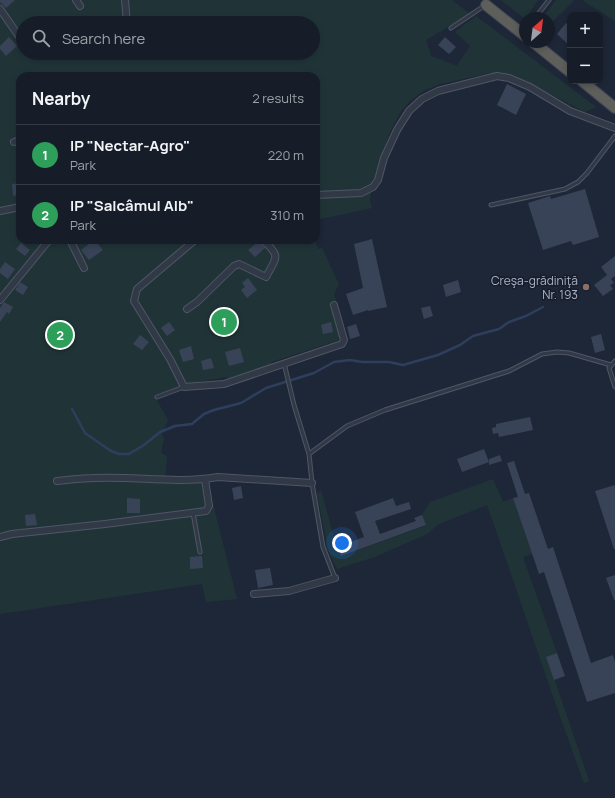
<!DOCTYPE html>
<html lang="en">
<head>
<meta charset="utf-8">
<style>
	:root { --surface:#161d29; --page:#1f2631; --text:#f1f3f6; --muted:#9ea2a8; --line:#353b46; --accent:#76a1ff }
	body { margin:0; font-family:Manrope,sans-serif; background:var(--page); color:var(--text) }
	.controls { position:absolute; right:12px; top:12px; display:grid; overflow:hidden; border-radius:8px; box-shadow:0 2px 6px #0003 }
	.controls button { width:36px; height:36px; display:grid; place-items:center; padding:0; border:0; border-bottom:1px solid var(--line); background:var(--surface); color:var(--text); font:20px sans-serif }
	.compass { position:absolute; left:519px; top:12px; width:36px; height:36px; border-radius:50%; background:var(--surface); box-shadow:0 2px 6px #0003; rotate:28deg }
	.you { position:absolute; left:342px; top:543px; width:14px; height:14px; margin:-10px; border:3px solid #fff; border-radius:50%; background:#1a73e8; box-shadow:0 0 0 6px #1a73e833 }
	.badge { display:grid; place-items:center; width:26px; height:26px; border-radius:50%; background:var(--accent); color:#fff; font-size:13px; font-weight:700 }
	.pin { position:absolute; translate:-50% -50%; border:2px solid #fff; box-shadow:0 1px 4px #0006 }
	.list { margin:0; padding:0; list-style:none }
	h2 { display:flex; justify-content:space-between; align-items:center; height:52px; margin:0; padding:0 16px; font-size:17px }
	h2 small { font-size:13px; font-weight:400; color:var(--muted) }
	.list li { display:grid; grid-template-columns:26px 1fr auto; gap:12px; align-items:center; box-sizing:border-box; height:60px; padding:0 16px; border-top:1px solid var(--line) }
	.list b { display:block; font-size:15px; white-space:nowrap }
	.list p { margin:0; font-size:13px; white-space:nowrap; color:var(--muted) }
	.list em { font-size:13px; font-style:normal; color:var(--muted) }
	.icon { flex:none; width:22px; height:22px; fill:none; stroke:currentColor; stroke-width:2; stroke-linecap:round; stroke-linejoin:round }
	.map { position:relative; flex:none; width:615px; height:798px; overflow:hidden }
	.search { position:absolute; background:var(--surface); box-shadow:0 2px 6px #0003; left:16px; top:16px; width:304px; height:44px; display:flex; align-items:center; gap:10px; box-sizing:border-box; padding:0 14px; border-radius:22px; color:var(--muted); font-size:15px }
	.panel { position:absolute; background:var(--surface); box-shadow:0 2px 6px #0003; left:16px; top:72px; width:304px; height:172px; border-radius:12px }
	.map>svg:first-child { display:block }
</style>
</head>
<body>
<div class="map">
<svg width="615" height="798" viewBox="0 0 615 798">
	<rect width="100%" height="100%" fill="#1e2737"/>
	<path fill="#203438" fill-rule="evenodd" d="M0 0H452L470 14 426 40 431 56 458 66V64L470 46 455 32 476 16 596 107 585 112 513 75 490 73 440 84 425 90 411 100 401 111 390 132 374 179 372 180 370 200 372 208 316 220V76H20V240H315L318 249 322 248 339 284 334 294 338 307H331L341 337 339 340 271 362 273 365 228 379 226 377 188 384 154 395 168 420 162 435 164 438 161 453 167 456 165 478 206 476 237 599 206 602 202 584 0 614ZM23 23H313V53H23Z
		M501 0H538L525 19Z
		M556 0H574L549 25V18H542Z
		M582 0H615V21Z
		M493 479 503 502 513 498 532 554 523 557 557 653 547 657 589 781 584 783C550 691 520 598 487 505L439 524 427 534 375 557 337 569 329 553 317 494 321 490 334 537 342 556 425 526 422 515 430 502Z"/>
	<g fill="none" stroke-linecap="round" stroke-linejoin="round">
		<path stroke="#2e3e5d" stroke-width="2.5" d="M72 409 85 433 111 451 119 454H129L144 445 160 432 175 426 192 424 204 414 214 410 241 403 266 388 314 373 334 362 350 360 362 362H389L403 365 438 355 460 345 473 336 499 329 509 322 526 316 543 307"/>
	</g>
	<path fill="#394357" d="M0 0H15L6 8 0 2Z
		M566 23 570 27V46L557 34Z
		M9 37 17 46 6 56 0 49V46Z
		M445 37 456 47 449 54 438 45Z
		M507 84 526 94 516 115 497 105Z
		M20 183V195L13 196 12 184Z
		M585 189 599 237 573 245 571 241 543 250 528 203 550 196 551 199Z
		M372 239 387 307 368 311V310L353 315 346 294 363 288 354 244Z
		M94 240H95L103 250 89 260 81 250Z
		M259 241 265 248 255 257 248 250Z
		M21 243 30 250 25 256 16 249Z
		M615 256V276L611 279 614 283 610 285 613 289 603 296 594 285 607 275 601 267Z
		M5 262 15 269 8 279 0 273V269Z
		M248 278 257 290 247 298 241 290 245 287 242 283Z
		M458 280 461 292 446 297 443 285Z
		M20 282 28 287 23 295 15 290Z
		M4 302 13 307 9 314 7 312 0 322V308Z
		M430 306 433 316 424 319 421 308Z
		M169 322 175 330 167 336 161 328Z
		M331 322 333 332 323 334 321 325Z
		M356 324 360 336 350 339 347 327Z
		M601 334 605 350 595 353 591 337Z
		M140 335 149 342 142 350 133 344Z
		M191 346 194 359 183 362 179 350Z
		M240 348 244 362 229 366 225 352Z
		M211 358 214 368 203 370 201 361Z
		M530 417 533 430 499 437 498 433 493 434 492 428 496 427V424Z
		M484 449 489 462 462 472 457 459Z
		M500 455 502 461 489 465V459Z
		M514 461 525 494 529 493 548 549 553 547 591 663 613 655 615 662V693L587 702 544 572 539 574 513 498 518 497 507 463Z
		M615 485V549H614L595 491Z
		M241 486 243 498 234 500 232 488Z
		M127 498 140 499V513H127Z
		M393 498 396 506 409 502 411 509 375 521 380 534 416 521 414 518 422 515 426 525 341 556 334 537 342 534 345 544 364 537 355 512Z
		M35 514 37 525 26 526 25 515Z
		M202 556 203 568 190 569V557Z
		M270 568 273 585 258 588 255 570Z
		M615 575V600H614L606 578Z
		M557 653 565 676 554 680 546 657Z"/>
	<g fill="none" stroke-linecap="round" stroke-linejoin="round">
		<g stroke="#4f5666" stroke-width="5">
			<path id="service" d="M535 18 549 0
				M451 28 484 6
				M491 205 565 189 578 182 587 173 615 136
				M615 361 609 368 615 387
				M284 363 294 405 309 454 312 483 323 547 335 578
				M157 397 184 387
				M309 454 347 426 385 410 509 371 542 354 557 352 569 353 611 365
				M193 513 200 552"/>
		</g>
		<g stroke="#4f5666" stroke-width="8">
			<path id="minor" d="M76 0 80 6
				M125 0 127 23
				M0 9 18 35
				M14 142 20 140
				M316 195 361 193 373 187 378 180 384 158 397 130 409 111 422 99 438 91 497 76 509 78 530 87 570 111 615 128
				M0 211 20 207
				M70 240 84 268
				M195 240 137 289 134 301 170 359 184 387 224 384 342 344 344 340 334 305
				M0 300 49 240
				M187 309 197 302 234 266 239 264 266 277C277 256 281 257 263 240
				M57 481C69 480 82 478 94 478 135 476 177 484 218 477L312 483
				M0 537 12 534 105 524 206 511 209 506 205 479
				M254 594 289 591 335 578"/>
		</g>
		<g stroke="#3c4352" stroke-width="12">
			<path id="trunk" d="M486 5 525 36
				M533 42 570 72
				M582 81 615 108"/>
		</g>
		<use href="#service" stroke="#313947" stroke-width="3"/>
		<use href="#minor" stroke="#313947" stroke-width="6"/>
		<use href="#trunk" stroke="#5e5e5b" stroke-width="10"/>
	</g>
	<circle fill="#8d6e63" stroke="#171e2c" stroke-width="1.5" cx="586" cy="287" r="4"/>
	<g text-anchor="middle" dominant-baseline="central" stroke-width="3" stroke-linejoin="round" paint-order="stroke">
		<g font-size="12" fill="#abb3c5" stroke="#171e2c" text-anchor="end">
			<text x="578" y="280">Creşa-grădiniţă<tspan x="578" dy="14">Nr. 193</tspan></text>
		</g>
	</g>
</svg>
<div class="controls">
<button>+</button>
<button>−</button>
</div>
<svg class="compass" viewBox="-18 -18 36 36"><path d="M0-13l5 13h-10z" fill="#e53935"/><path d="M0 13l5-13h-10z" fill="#9ea2a8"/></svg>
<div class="you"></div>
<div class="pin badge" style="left:224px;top:322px;background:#2e9e5b">1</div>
<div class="pin badge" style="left:60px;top:335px;background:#2e9e5b">2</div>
<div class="search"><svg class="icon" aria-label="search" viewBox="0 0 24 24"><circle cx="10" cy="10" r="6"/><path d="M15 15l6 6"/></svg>Search here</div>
<section class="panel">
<h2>Nearby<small>2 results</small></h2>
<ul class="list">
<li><span class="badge" style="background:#2e9e5b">1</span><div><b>IP &quot;Nectar-Agro&quot;</b><p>Park</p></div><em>220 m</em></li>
<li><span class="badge" style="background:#2e9e5b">2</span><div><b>IP &quot;Salcâmul Alb&quot;</b><p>Park</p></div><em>310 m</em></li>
</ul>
</section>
</div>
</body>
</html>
